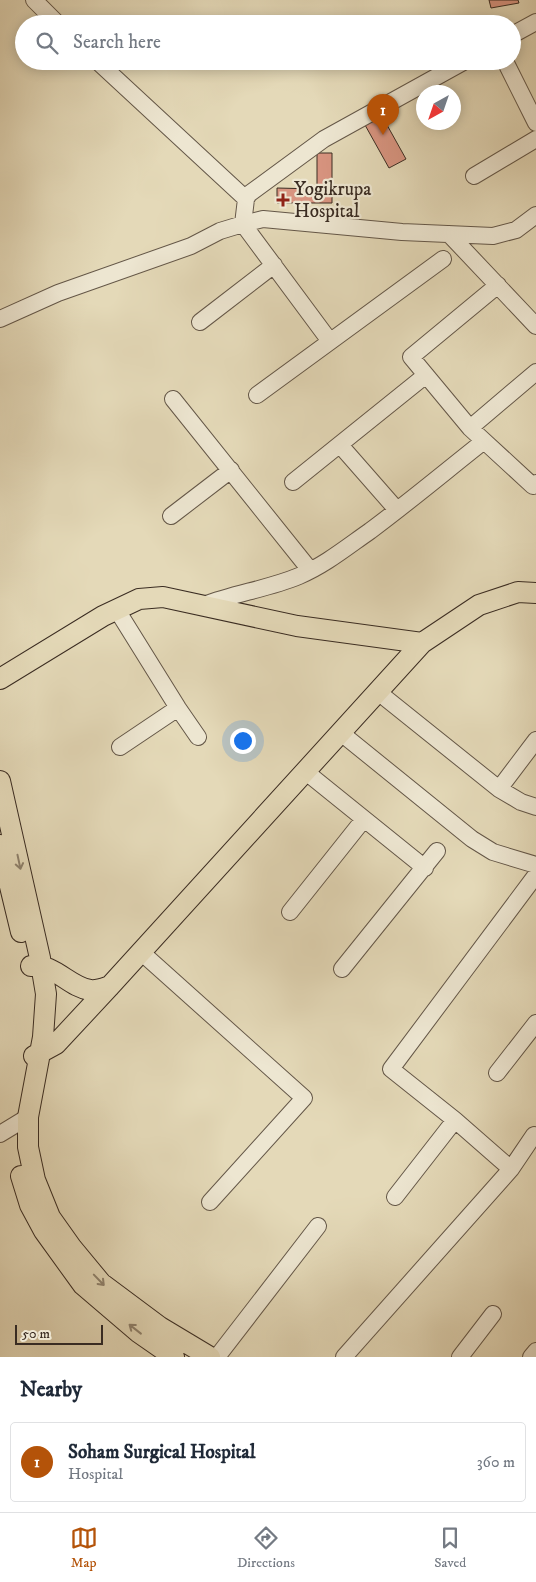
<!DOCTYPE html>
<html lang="en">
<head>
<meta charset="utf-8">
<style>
	:root { --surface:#fff; --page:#f6f6f7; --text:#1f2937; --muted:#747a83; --line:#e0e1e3; --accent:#b45309 }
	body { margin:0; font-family:"IM FELL DW Pica",serif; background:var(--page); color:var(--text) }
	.compass { position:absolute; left:416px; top:85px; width:45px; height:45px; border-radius:50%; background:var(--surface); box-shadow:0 2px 12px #0003; rotate:220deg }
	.scale { position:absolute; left:15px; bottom:12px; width:88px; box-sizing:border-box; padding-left:5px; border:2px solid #3a2c22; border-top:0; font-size:14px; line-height:18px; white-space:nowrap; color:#3a2c22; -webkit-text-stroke:4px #ede6d1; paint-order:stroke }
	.you { position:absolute; left:242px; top:740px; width:18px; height:18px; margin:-12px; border:4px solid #fff; border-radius:50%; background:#1a73e8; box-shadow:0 0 0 8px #1a73e833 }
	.badge { display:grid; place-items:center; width:32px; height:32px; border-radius:50%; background:var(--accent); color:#fff; font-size:16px; font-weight:700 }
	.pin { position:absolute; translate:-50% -41px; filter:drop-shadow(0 1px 2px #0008) }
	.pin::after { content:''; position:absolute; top:26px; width:18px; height:15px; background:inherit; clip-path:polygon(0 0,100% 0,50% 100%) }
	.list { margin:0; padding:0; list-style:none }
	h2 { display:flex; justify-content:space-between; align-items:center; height:65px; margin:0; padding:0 20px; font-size:21px }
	h2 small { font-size:16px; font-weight:400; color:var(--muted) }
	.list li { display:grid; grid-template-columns:32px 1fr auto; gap:15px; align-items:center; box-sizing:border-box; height:80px; margin:0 10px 10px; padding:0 10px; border:1px solid var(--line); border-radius:5px }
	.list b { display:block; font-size:19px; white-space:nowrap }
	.list p { margin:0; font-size:16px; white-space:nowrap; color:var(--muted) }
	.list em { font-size:16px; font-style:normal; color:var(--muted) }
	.icon { flex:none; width:28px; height:28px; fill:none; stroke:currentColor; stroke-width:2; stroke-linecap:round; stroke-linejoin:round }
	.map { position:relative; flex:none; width:536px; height:1357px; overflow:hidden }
	.search { position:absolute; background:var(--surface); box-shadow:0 2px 12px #0003; left:15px; right:15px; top:15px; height:55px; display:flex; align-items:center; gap:12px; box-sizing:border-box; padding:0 18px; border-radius:28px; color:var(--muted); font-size:19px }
	.sheet { height:155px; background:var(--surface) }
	nav { display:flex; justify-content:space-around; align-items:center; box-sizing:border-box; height:70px; border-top:1px solid var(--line); background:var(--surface); font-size:14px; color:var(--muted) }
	nav a { display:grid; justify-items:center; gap:2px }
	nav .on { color:var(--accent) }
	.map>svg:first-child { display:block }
</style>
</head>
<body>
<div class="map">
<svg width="536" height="1357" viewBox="0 0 536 1357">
	<rect width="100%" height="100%" fill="#e4d9b8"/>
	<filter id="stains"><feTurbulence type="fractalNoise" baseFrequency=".004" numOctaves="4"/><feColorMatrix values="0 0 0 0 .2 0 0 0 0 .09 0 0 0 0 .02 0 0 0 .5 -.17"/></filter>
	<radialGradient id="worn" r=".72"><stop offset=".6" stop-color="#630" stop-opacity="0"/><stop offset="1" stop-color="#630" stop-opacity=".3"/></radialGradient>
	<path fill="#d89480" stroke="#3a2c22" d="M489 0H518L519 3 491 8Z
		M382 116 406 159 389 168 365 125Z
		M317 153H332V203H277V188L317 189Z"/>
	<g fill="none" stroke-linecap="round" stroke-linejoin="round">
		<g stroke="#645748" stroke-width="18">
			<path id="minor" d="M34 0 58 24
				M512 35 536 22
				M97 61 246 199
				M505 61 536 123
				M474 176 536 139
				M449 234 536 326
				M498 285 411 357 470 428 533 486 536 483
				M0 319 58 293 191 246 220 231 243 224 246 199 249 194 324 139 465 61
				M200 322 274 265
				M329 340 243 224 263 219 402 232 493 236 516 230 536 215
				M257 395 443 259
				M173 399 310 570
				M470 428 536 372
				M340 445 397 510
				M293 482 426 375
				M171 516 231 470
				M204 605C235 593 268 589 299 576 325 565 347 547 370 531 409 502 446 471 484 441
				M117 610 178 708 198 737
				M378 692 499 789 521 802 536 807
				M341 733 472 839 493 852 536 865
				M120 747 178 708
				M306 772 425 868
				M499 789 536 740
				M290 912 364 819
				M141 952 304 1098 210 1202
				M342 969 437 851
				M497 1073 536 1023
				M0 1134 28 1117
				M511 1169 455 1120 391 1069 536 875
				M395 1197 455 1120
				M217 1357 318 1226
				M344 1357 511 1169 534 1135
				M460 1357 493 1314
				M531 1357 536 1351"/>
		</g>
		<g stroke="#3a2c22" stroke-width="22">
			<path id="major" d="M0 679 103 616 139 599 163 597 297 626 422 643 479 605 518 592 536 593
				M0 781 40 958 46 994 43 1037 28 1117V1147L35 1180 50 1217 72 1248 101 1283 160 1327 210 1357
				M0 845 21 932
				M31 966C54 963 69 987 90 990 97 991 104 988 110 986
				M34 1056 56 1044 110 986 422 643
				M21 1176 30 1205 44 1231 83 1285 138 1332 174 1357"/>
		</g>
		<use href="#minor" stroke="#ede6d1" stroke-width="16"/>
		<use href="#major" stroke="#e4d9b8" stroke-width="20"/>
	</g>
	<defs><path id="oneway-shaft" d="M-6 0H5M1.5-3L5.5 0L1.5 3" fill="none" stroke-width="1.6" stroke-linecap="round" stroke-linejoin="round" transform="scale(1.25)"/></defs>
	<g stroke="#8f826d">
		<use href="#oneway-shaft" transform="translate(19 862) rotate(78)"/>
		<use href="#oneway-shaft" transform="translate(99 1280) rotate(46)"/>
		<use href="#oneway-shaft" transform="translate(135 1329) rotate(-142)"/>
	</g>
	<path fill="#8f2418" stroke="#ede6d1" stroke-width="2" d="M280.5 192.5h5v5h5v5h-5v5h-5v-5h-5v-5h5z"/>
	<g text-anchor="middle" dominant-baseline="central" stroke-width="4.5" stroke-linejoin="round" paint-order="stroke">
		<g font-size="19" fill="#3a2c22" stroke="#ede6d1" text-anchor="start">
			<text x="294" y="189">Yogikrupa<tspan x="294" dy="22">Hospital</tspan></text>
		</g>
	</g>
	<rect width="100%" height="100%" filter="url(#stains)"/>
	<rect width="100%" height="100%" fill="url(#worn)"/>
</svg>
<svg class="compass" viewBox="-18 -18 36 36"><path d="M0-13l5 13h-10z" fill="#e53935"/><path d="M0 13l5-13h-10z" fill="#747a83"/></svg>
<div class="scale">50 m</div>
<div class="you"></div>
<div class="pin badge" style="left:383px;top:135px">1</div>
<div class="search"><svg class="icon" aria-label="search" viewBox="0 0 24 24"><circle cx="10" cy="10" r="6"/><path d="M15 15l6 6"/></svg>Search here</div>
</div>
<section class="sheet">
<h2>Nearby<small></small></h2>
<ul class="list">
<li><span class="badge">1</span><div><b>Soham Surgical Hospital</b><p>Hospital</p></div><em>360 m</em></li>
</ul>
</section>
<nav>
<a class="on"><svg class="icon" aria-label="map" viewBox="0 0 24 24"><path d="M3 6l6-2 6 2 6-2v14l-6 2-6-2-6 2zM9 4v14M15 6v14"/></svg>Map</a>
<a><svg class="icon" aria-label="directions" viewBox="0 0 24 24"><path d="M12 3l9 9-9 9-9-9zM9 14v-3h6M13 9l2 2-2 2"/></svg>Directions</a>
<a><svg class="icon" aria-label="saved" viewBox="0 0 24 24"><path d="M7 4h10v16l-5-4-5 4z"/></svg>Saved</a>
</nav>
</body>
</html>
